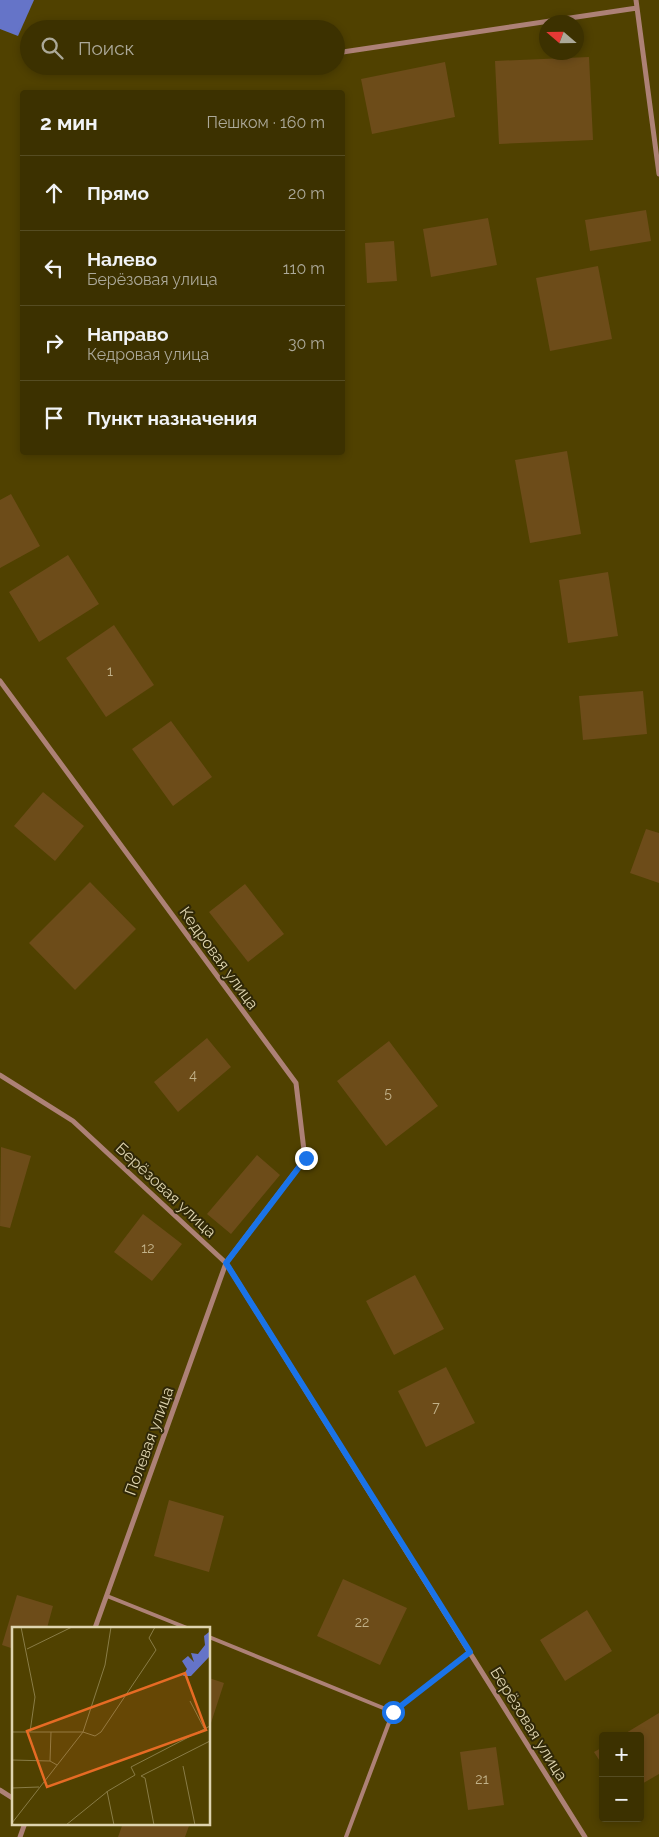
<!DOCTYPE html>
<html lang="ru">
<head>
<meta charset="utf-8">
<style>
	:root { --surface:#3c3100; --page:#43390a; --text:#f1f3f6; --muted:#aca999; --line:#554c22 }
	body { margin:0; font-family:Raleway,sans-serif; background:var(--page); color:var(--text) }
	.controls { position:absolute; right:15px; bottom:15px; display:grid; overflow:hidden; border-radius:5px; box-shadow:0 2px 8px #0003 }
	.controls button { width:45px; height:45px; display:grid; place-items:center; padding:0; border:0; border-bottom:1px solid var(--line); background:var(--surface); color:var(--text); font:25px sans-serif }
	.compass { position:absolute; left:539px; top:15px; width:45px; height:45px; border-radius:50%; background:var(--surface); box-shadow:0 2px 8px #0003; rotate:290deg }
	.stop { position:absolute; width:15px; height:15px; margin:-11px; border:4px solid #1a73e8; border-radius:50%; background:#fff }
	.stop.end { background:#1a73e8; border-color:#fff; box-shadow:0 1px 5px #0008 }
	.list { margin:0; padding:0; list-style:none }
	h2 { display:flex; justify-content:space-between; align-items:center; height:65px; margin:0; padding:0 20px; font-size:21px }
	h2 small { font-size:16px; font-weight:400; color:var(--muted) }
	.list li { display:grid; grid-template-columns:32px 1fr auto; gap:15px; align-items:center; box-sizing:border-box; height:75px; padding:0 20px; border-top:1px solid var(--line) }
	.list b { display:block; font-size:19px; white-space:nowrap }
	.list p { margin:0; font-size:16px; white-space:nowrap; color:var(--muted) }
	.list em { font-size:16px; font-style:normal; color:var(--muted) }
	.icon { flex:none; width:28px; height:28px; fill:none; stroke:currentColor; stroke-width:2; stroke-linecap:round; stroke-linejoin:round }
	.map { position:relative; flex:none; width:659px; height:1837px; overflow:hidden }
	.search { position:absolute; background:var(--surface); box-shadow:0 2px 8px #0003; left:20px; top:20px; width:325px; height:55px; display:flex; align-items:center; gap:12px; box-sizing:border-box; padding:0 18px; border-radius:28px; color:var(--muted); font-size:19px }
	.panel { position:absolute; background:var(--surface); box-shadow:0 2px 8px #0003; left:20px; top:90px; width:325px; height:365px; border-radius:5px }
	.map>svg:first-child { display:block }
</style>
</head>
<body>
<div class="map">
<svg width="659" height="1837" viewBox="0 0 659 1837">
	<rect width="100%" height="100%" fill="#504100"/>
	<path fill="#6574c8" d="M0 0H34L18 36 0 29Z"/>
	<path fill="#6d4c19" d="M589 57 593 140 499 144 495 61Z
		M445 62 455 117 372 134 361 79Z
		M646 210 651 241 590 251 585 220Z
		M488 218 497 265 431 277 423 229Z
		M394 241 397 281 367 283 365 243Z
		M598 266 612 339 550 351 536 278Z
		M567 451 581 534 530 543 515 460Z
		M11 494 40 546 0 568V500Z
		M68 555 99 604 39 642 9 592Z
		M608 572 618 636 568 643 559 580Z
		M114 625 154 685 106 717 66 658Z
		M643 691 647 734 583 740 579 696Z
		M171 721 212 777 173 806 132 749Z
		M43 792 84 826 55 861 14 826Z
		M646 829 659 833V883L630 873Z
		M90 882 136 929 75 990 29 943Z
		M245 884 284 934 248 962 209 912Z
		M207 1038 231 1067 178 1112 154 1082Z
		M389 1041 438 1106 386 1146 337 1081Z
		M1 1147 31 1156 10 1228 0 1226Z
		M257 1155 280 1175 231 1234 207 1214Z
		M143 1214 182 1244 152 1281 114 1252Z
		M415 1275 444 1329 394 1355 366 1301Z
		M446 1367 475 1423 426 1447 398 1391Z
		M169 1500 224 1516 209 1572 154 1556Z
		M343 1579 407 1608 380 1665 317 1636Z
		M17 1595 53 1606 47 1628H14V1649L2 1645Z
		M587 1610 612 1651 565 1681 540 1640Z
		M209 1678 224 1683 209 1729Z
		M659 1713V1774L640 1785V1736H621Z
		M496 1747 504 1805 468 1810 460 1752Z
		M603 1747V1766L594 1752Z
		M123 1823H190L185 1837H118Z"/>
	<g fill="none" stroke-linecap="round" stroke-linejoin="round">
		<path stroke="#ad8176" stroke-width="4" d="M107 1596 187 1628
			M209 1637 393 1712 470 1652
			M346 1837 393 1712"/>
		<path stroke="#ad8176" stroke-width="5" d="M636 0 659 174
			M336 53 637 8
			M0 681 296 1083 305 1159 226 1263 95 1628
			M0 1075 73 1121 226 1263 585 1837
			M0 1790 14 1799
			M20 1837 25 1823"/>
	</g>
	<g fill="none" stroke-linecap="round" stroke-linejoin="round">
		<path stroke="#1a73e8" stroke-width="6" d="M306 1158 226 1263 470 1652 393 1712"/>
	</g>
	<g text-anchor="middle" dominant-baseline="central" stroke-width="4" stroke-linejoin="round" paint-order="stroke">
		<g font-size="14" fill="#c2b28a">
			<text x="110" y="671">1</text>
			<text x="193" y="1075">4</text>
			<text x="388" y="1093">5</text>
			<text x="148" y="1248">12</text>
			<text x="436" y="1407">7</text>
			<text x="362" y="1622">22</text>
			<text x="482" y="1779">21</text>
		</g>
		<g font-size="16" fill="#ded4af" stroke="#302807">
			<text transform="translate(219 958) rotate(54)">Кедровая улица</text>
			<text transform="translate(166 1190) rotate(43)">Берёзовая улица</text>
			<text transform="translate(149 1441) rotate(-70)">Полевая улица</text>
			<text transform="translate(529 1724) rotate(58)">Берёзовая улица</text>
		</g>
	</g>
	<g transform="translate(12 1627)">
		<rect width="198" height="198" fill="#504100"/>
		<path d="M197 5V30L179 49H171L175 42 170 34 176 29 182 35 179 26 186 27 193 18 192 9Z" fill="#6574c8"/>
		<path fill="none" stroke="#897c46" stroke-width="1" d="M9 0 23 70 18 105M15 22 60 0M178 74 192 101M0 105H71L83 109 89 105 144 23 137 11 143 0M39 105 38 134 45 138M0 133 38 134M171 139 183 198M123 148 119 140 198 99M129 149 198 114M129 149 133 151 142 198M0 161 27 160M95 164 102 198M0 196 71 105 93 38 99 0M54 198 96 164 123 148"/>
		<path fill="#e66b24" fill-opacity="0.15" stroke="#e66b24" stroke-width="2.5" d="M173 46 194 103 35 160 15 104Z"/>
		<rect width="198" height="198" fill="none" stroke="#ded4af" stroke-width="2.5"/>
	</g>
</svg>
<div class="controls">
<button>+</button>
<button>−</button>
</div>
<svg class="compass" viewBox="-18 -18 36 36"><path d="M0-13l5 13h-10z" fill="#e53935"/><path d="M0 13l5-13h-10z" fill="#aca999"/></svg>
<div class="stop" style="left:393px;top:1712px"></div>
<div class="stop end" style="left:306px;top:1158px"></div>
<div class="search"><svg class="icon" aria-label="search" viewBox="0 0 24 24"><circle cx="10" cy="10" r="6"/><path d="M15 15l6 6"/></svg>Поиск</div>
<section class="panel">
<h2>2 мин<small>Пешком · 160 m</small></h2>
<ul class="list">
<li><svg class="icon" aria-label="ahead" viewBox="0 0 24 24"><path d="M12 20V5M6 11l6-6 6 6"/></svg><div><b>Прямо</b></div><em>20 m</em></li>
<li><svg class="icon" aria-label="left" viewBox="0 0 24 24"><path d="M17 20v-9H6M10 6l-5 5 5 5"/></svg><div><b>Налево</b><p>Берёзовая улица</p></div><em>110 m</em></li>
<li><svg class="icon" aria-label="right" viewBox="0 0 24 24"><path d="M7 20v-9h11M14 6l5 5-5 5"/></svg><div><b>Направо</b><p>Кедровая улица</p></div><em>30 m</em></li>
<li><svg class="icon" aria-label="arrive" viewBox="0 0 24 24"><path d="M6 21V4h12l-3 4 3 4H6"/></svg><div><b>Пункт назначения</b></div></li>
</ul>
</section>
</div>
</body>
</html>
